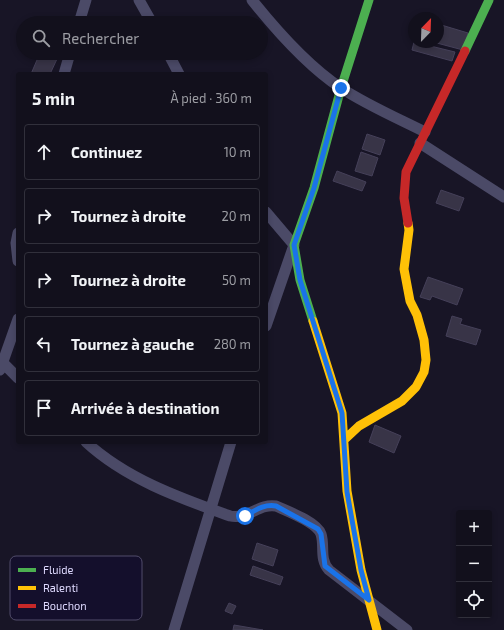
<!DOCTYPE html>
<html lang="fr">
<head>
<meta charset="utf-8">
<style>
	:root { --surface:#12101c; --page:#1f1e29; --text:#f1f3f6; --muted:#9c9da3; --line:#31303b }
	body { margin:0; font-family:"Exo 2",sans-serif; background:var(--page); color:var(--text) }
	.controls { position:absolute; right:12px; bottom:12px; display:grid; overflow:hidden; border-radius:4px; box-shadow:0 2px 6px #0003 }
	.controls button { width:36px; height:36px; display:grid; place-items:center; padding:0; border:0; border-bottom:1px solid var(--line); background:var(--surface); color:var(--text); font:20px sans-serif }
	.compass { position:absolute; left:408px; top:12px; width:36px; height:36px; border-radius:50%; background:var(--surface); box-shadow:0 2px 6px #0003; rotate:23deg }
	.stop { position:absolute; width:12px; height:12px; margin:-9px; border:3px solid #1a73e8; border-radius:50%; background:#fff }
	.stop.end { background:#1a73e8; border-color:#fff; box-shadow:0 1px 4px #0008 }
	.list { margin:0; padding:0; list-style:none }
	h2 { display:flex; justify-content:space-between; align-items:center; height:52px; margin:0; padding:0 16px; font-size:17px }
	h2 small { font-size:13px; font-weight:400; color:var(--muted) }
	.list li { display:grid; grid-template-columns:26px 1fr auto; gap:12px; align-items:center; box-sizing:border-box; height:56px; margin:0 8px 8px; padding:0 8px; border:1px solid var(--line); border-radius:4px }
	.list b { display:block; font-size:15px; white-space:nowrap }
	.list em { font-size:13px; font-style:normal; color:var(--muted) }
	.icon { flex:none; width:22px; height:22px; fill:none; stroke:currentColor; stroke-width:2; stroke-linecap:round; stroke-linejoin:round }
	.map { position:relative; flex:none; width:504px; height:630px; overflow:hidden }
	.search { position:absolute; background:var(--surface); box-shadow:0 2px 6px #0003; left:16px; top:16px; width:252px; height:44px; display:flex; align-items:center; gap:10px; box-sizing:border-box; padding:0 14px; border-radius:22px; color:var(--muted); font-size:15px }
	.panel { position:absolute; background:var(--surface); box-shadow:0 2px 6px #0003; left:16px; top:72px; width:252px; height:372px; border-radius:4px }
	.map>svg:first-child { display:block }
</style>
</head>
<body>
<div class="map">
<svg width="504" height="630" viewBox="0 0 504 630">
	<rect width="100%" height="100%" fill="#181526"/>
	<path fill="#383447" stroke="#454059" d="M438 24 468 33 463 50 433 42H438Z
		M414 42 455 52 452 61 412 50Z
		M40 53 57 59 50 74H31Z
		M367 134 385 140 380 155 362 149Z
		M361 152 378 158 372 176 355 171Z
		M337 171 366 182 362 191 333 181Z
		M441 190 464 198 459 211 436 203Z
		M428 277 463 289 457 305 432 296 430 300 420 297Z
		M452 316 462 319 460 324 481 330 476 345 446 336Z
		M375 425 401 436 394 453 369 442Z
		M257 543 278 550 273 566 252 559Z
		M253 566 283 577 280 585 250 575Z
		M229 603 236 606 232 614 225 611Z
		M234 625 263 630H233Z"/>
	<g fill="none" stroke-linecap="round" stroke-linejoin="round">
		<path stroke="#4b4a67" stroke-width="11" d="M139 0 152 23
			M252 0C276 30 309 67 341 88 367 105 397 118 425 132
			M79 23 86 0
			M168 53 179 74
			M64 74 70 53
			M420 143 504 197
			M266 212 294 245 266 326
			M18 233 16 243 18 261
			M0 360 18 378
			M0 370 18 319
			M86 442C126 479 180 498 230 516 248 520 259 503 276 506 287 511 317 522 321 534 325 546 319 559 329 570L407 630
			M174 630 231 442"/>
		<path stroke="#4caf50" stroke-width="9" d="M465 51 489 0
			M313 321 300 280 294 245 314 188 341 88 369 0"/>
		<path stroke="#ffc107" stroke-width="9" d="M313 321 342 413 347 491 361 570 377 630
			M344 440 359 426 402 401 416 387 424 372 426 360 424 340 417 315 410 301 404 269 409 230 408 223"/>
		<path stroke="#c62828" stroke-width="9" d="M408 223 404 198 406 172 465 51"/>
	</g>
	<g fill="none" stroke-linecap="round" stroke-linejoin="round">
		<path stroke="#1a73e8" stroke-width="5" d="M245 516C256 510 264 504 276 506L318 529 321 534 325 566 369 600 361 570 347 492 342 413 300 280 294 245 314 188 341 88"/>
	</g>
	<rect x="10" y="556" width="132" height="64" rx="6" fill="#140f2c" stroke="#514c6b" stroke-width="1"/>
	<rect x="18" y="568" width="18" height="4" fill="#4caf50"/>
	<rect x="18" y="586" width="18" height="4" fill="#ffc107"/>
	<rect x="18" y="604" width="18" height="4" fill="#c62828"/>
	<g font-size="11" fill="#dfdaff">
		<text x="43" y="574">Fluide</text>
		<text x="43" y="592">Ralenti</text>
		<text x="43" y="610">Bouchon</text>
	</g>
</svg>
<div class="controls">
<button>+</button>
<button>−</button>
<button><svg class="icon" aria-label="locate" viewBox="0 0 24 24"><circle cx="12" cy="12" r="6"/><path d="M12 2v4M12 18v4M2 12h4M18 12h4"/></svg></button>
</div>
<svg class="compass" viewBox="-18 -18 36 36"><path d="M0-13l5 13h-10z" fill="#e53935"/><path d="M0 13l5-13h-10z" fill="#9c9da3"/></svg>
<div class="stop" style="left:245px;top:516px"></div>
<div class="stop end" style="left:341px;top:88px"></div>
<div class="search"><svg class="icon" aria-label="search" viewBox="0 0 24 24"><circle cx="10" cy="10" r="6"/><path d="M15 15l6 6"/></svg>Rechercher</div>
<section class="panel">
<h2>5 min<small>À pied · 360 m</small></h2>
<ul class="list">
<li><svg class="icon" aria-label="ahead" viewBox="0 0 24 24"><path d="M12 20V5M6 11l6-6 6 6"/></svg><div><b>Continuez</b></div><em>10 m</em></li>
<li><svg class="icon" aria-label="right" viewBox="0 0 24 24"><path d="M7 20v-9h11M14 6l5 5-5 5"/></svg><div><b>Tournez à droite</b></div><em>20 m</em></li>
<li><svg class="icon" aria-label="right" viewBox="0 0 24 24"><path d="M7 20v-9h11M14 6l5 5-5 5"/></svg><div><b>Tournez à droite</b></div><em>50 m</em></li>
<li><svg class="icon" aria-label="left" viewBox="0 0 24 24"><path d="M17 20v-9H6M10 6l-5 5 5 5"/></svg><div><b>Tournez à gauche</b></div><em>280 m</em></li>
<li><svg class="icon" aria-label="arrive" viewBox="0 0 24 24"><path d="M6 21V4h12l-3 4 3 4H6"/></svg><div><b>Arrivée à destination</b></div></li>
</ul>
</section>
</div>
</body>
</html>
